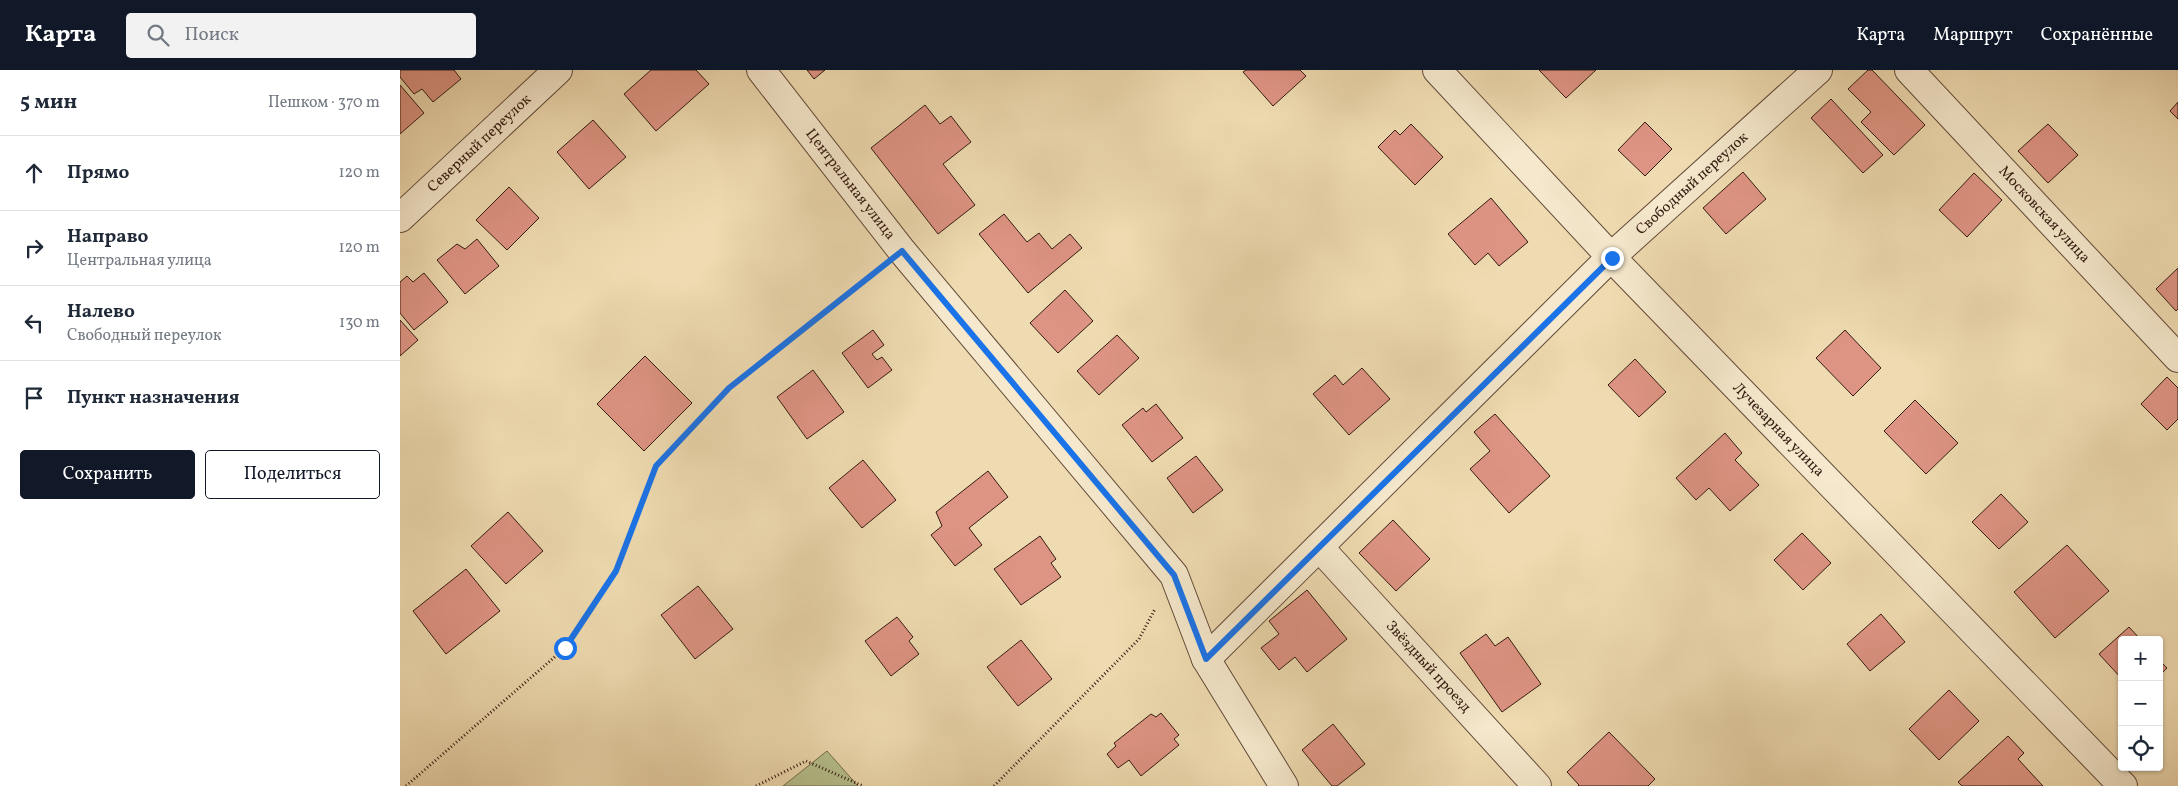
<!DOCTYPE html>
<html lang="ru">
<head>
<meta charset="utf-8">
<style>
	:root { --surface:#fff; --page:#f2f2f3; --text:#1f2937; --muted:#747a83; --line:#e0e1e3; --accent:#111827 }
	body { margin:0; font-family:Vollkorn,serif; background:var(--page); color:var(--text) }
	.controls { position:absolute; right:15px; bottom:15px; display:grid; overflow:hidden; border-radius:5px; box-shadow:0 1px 4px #0004 }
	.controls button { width:45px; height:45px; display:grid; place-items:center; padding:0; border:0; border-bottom:1px solid var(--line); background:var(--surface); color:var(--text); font:25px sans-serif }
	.stop { position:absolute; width:15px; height:15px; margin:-11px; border:4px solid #1a73e8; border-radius:50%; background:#fff }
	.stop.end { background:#1a73e8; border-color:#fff; box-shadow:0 1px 5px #0008 }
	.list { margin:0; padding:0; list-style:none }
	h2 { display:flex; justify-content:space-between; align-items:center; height:65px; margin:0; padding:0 20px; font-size:21px }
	h2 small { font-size:16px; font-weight:400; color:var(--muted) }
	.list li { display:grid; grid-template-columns:32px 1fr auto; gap:15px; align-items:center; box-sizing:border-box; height:75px; padding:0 20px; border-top:1px solid var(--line) }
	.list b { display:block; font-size:19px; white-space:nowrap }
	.list p { margin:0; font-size:16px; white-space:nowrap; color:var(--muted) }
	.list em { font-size:16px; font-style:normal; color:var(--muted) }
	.actions { display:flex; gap:10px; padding:15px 20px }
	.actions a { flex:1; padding:11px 0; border:1px solid var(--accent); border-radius:5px; text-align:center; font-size:18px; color:var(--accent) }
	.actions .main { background:var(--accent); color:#fff }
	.icon { flex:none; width:28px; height:28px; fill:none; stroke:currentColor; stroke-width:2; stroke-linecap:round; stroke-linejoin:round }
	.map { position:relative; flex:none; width:1778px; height:716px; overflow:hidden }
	header { display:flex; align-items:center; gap:30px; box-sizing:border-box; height:70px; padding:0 25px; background:var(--accent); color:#fff }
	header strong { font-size:24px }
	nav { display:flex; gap:28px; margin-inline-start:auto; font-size:18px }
	.search { width:350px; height:45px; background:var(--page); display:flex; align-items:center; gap:12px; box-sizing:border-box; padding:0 18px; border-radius:5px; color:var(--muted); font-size:19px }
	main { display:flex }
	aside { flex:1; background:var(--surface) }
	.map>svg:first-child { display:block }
</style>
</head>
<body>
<header>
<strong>Карта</strong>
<div class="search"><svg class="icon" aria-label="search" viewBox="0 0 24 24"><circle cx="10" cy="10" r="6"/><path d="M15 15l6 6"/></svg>Поиск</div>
<nav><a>Карта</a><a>Маршрут</a><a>Сохранённые</a></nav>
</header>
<main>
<aside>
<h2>5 мин<small>Пешком · 370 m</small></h2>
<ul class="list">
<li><svg class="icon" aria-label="ahead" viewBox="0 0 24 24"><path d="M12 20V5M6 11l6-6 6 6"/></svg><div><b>Прямо</b></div><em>120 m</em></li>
<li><svg class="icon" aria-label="right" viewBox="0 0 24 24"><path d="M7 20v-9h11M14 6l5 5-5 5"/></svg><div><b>Направо</b><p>Центральная улица</p></div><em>120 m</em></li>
<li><svg class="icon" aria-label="left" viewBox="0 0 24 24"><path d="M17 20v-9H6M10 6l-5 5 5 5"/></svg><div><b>Налево</b><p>Свободный переулок</p></div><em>130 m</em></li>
<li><svg class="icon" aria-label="arrive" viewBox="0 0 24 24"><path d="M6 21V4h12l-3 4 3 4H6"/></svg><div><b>Пункт назначения</b></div></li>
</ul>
<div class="actions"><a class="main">Сохранить</a><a>Поделиться</a></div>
</aside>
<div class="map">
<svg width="1778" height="716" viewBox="0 0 1778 716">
	<rect width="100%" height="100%" fill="#efdbb1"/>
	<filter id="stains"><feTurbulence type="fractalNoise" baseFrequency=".004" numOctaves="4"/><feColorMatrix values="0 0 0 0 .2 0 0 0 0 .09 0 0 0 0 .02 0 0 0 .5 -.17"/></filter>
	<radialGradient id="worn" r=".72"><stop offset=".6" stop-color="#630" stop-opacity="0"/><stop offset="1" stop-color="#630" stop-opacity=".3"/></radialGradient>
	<path fill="#b6c18e" stroke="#756e50" d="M427 681 458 716H383Z"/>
	<path fill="#de9483" stroke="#341b11" d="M0 0H54L61 9 33 32 22 19 14 24 0 7Z
		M251 0H296L309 14 256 61 224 24Z
		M407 0H425L414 9Z
		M846 0H900L906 6 873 36 843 2Z
		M1139 0H1196L1166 28Z
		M1468 0H1472L1525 55 1494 85 1461 52 1471 42 1448 19Z
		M0 15 24 43 0 64Z
		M1431 29 1483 85 1463 103 1411 48Z
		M1778 32V49L1770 41Z
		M525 35 540 54 551 46 571 72 543 94 575 135 538 164 471 78Z
		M193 50 226 87 189 119 157 82Z
		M1245 52 1272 79 1245 106 1218 80Z
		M1011 54 1043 87 1015 115 978 77 995 60 1000 65Z
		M1648 54 1678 85 1648 113 1618 81Z
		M1343 102 1366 129 1326 164 1303 138Z
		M1574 103 1602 130 1567 167 1539 140Z
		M109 117 139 148 107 180 76 150Z
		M1091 128 1128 172 1099 196 1088 183 1075 195 1048 164Z
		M604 144 627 172 639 163 652 179 670 164 682 178 628 223 579 164Z
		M77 169 99 196 65 224 37 190 57 174 65 179Z
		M1778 198V239L1776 241 1756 219Z
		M24 203 48 232 14 260 0 243V212L7 206 13 212Z
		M665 220 693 251 658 283 630 253Z
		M0 250 18 270 0 286Z
		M473 260 484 275 472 284 477 290 482 287 492 300 468 318 442 283Z
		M1445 260 1481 298 1453 326 1416 288Z
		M717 265 739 288 699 325 677 301Z
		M245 286 292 333 244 381 197 334Z
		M1235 289 1266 322 1239 347 1208 315Z
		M962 298 990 329 949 365 913 324 935 305 943 315Z
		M413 300 444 342 407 369 377 327Z
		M1767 307 1778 318V349L1767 360 1741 334Z
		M1515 330 1558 373 1526 404 1484 361Z
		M756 334 783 368 752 392 722 355 743 338 746 342Z
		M1095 344 1150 406 1109 443 1070 399 1090 381 1074 362Z
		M1325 363 1342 383 1335 390 1359 415 1330 441 1309 418 1296 430 1276 408Z
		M796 386 823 420 793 443 767 408Z
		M463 390 496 430 462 458 429 418Z
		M588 401 608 427 569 458 582 475 555 496 531 465 542 456 536 442Z
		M1601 424 1628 452 1599 479 1572 452Z
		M108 442 143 481 106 514 71 476Z
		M993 450 1030 489 996 521 959 483Z
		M1402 463 1431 493 1403 520 1374 490Z
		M640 466 656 489 651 493 661 507 621 535 594 499Z
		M1667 475 1709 521 1655 568 1614 522Z
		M66 499 100 541 46 584 13 541Z
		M298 516 333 559 295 589 261 545Z
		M907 520 947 569 907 602 895 587 879 600 861 578 879 564 869 551Z
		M1481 544 1505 572 1470 601 1447 574Z
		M497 547 513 567 509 571 519 584 491 606 465 571Z
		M1729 557 1741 570H1722V609L1699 584Z
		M1086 564 1095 576 1108 567 1141 614 1102 642 1060 583Z
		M621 570 652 609 618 636 587 597Z
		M1759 590 1767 598 1759 606Z
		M1549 620 1579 651 1539 690 1509 659Z
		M761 643 779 665 774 669 779 675 741 706 729 690 718 698 707 684 716 676 714 673 751 644 756 647Z
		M933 654 965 694 937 716H932L902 680Z
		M1209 662 1255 709 1248 716H1178L1179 715 1167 702Z
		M1608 666 1624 683 1618 689 1643 716H1562L1558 712Z"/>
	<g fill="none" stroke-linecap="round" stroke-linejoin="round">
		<g stroke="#634b39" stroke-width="30">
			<g id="minor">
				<path id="s1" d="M361 0 502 181 774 505 806 589 884 716"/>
				<path id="s2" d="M1037 0 1211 187 1723 716"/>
				<path id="s3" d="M1509 0 1778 288"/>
				<path id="s4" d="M0 148 158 0"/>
				<path id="s5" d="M919 477 1137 716"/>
				<path id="s6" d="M806 589 1211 187 1418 0"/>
			</g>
		</g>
		<path stroke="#341b11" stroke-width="3" stroke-dasharray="1 2.5" stroke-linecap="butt" d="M6 716 165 578 216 501 256 396 329 318 480 198
			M356 716 406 691 463 716
			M594 716 739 569 755 539"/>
		<use href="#minor" stroke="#f5e8cc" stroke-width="28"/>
	</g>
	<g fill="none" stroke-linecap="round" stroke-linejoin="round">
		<path stroke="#1a73e8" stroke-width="6" d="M165 578 216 501 256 396 329 318 502 181 774 505 806 589 1212 188"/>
	</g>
	<g text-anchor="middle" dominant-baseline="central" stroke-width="4.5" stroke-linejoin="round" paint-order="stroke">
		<g font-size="15" fill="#341b11" stroke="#f5e8cc">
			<text stroke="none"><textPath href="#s4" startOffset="109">Северный переулок</textPath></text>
			<text stroke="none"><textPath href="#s6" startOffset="680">Свободный переулок</textPath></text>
			<text stroke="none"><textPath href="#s1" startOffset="145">Центральная улица</textPath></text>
			<text stroke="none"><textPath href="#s3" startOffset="198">Московская улица</textPath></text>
			<text stroke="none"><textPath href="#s2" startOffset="496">Лучезарная улица</textPath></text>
			<text stroke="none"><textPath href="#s5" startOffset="162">Звёздный проезд</textPath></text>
		</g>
	</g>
	<rect width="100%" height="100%" filter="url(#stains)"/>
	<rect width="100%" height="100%" fill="url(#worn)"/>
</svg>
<div class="controls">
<button>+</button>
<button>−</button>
<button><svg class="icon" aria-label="locate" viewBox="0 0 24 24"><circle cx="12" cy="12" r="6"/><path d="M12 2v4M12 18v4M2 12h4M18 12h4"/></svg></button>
</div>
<div class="stop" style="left:165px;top:578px"></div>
<div class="stop end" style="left:1212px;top:188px"></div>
</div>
</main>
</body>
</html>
